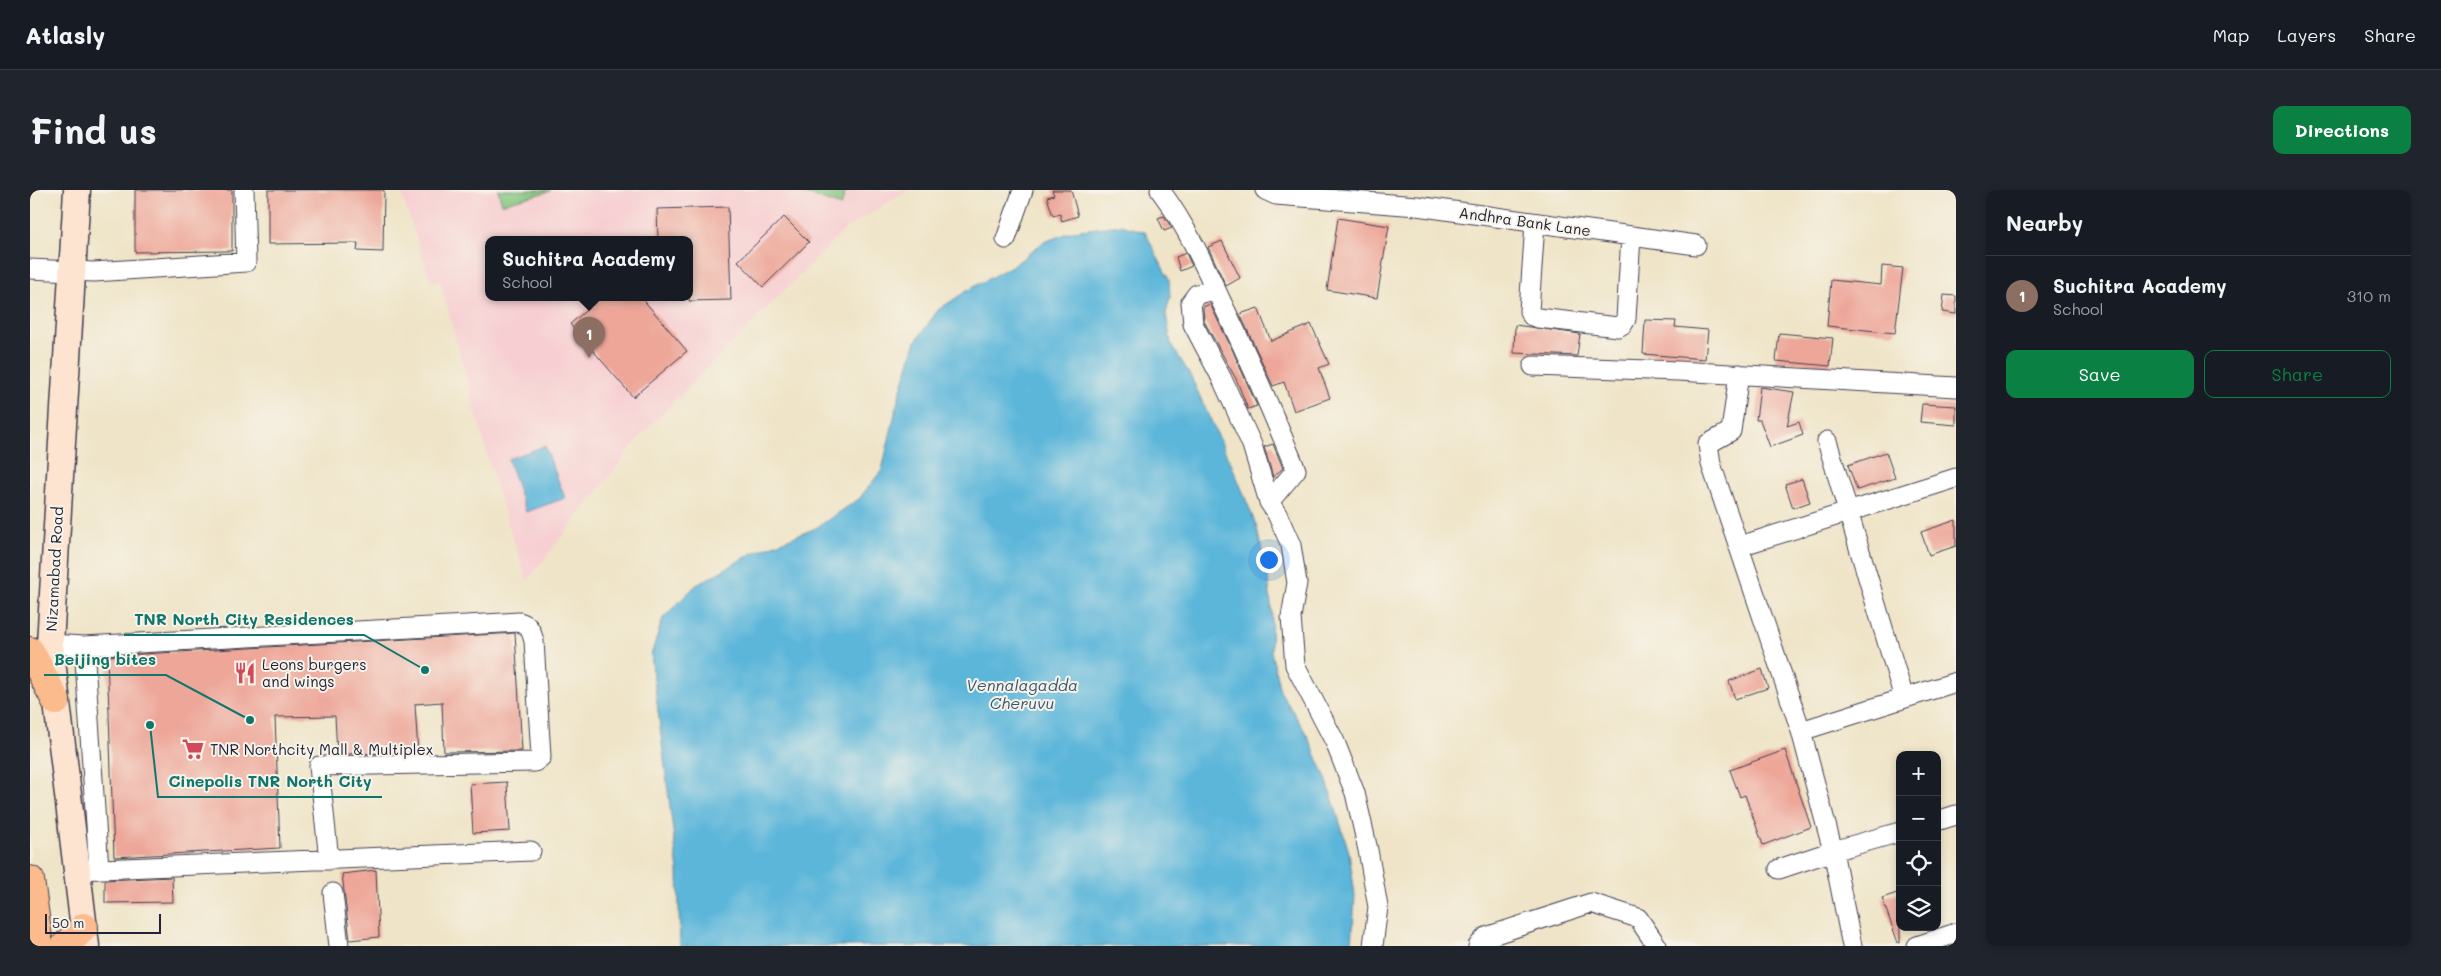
<!DOCTYPE html>
<html lang="en">
<head>
<meta charset="utf-8">
<style>
	:root { --surface:#171b24; --page:#20242c; --text:#f1f3f6; --muted:#9ea1a6; --line:#363941; --accent:#0b8043 }
	body { margin:0; font-family:Mali,sans-serif; background:var(--page); color:var(--text) }
	.controls { position:absolute; right:15px; bottom:15px; display:grid; overflow:hidden; border-radius:10px; box-shadow:0 2px 8px #0003 }
	.controls button { width:45px; height:45px; display:grid; place-items:center; padding:0; border:0; border-bottom:1px solid var(--line); background:var(--surface); color:var(--text); font:25px sans-serif }
	.scale { position:absolute; left:15px; bottom:12px; width:116px; box-sizing:border-box; padding-left:5px; border:2px solid #22223b; border-top:0; font-size:14px; line-height:18px; white-space:nowrap; color:#22223b; -webkit-text-stroke:4px #f7f3e8; paint-order:stroke }
	.you { position:absolute; left:1238px; top:369px; width:18px; height:18px; margin:-12px; border:4px solid #fff; border-radius:50%; background:#1a73e8; box-shadow:0 0 0 8px #1a73e833 }
	.badge { display:grid; place-items:center; width:32px; height:32px; border-radius:50%; background:var(--accent); color:#fff; font-size:16px; font-weight:700 }
	.pin { position:absolute; translate:-50% -41px; filter:drop-shadow(0 1px 2px #0008) }
	.pin::after { content:''; position:absolute; top:26px; width:18px; height:15px; background:inherit; clip-path:polygon(0 0,100% 0,50% 100%) }
	.popup { position:absolute; left:455px; top:46px; width:208px; height:65px; box-sizing:border-box; display:grid; place-content:center; border-radius:10px; background:var(--surface); filter:drop-shadow(0 1px 4px #0005); font-size:16px; white-space:nowrap; color:var(--muted) }
	.popup b { font-size:19px; color:var(--text) }
	.popup::after { content:''; position:absolute; left:50%; top:100%; margin-left:-10px; border:10px solid transparent; border-top-color:var(--surface) }
	.list { margin:0; padding:0; list-style:none }
	h2 { display:flex; justify-content:space-between; align-items:center; height:65px; margin:0; padding:0 20px; font-size:21px }
	h2 small { font-size:16px; font-weight:400; color:var(--muted) }
	.list li { display:grid; grid-template-columns:32px 1fr auto; gap:15px; align-items:center; box-sizing:border-box; height:80px; padding:0 20px; border-top:1px solid var(--line) }
	.list b { display:block; font-size:19px; white-space:nowrap }
	.list p { margin:0; font-size:16px; white-space:nowrap; color:var(--muted) }
	.list em { font-size:16px; font-style:normal; color:var(--muted) }
	.actions { display:flex; gap:10px; padding:15px 20px }
	.actions a { flex:1; padding:11px 0; border:1px solid var(--accent); border-radius:10px; text-align:center; font-size:18px; color:var(--accent) }
	.actions .main { background:var(--accent); color:#fff }
	.icon { flex:none; width:28px; height:28px; fill:none; stroke:currentColor; stroke-width:2; stroke-linecap:round; stroke-linejoin:round }
	.map { position:relative; flex:none; width:1926px; height:756px; overflow:hidden; border-radius:10px }
	header { display:flex; align-items:center; gap:30px; box-sizing:border-box; height:70px; padding:0 25px; background:var(--surface); border-bottom:1px solid var(--line) }
	header strong { font-size:24px }
	nav { display:flex; gap:28px; margin-inline-start:auto; font-size:18px }
	.intro { display:flex; align-items:center; justify-content:space-between; box-sizing:border-box; height:120px; padding:0 30px }
	h1 { margin:0; font-size:35px }
	.button { padding:12px 22px; border-radius:10px; background:var(--accent); color:#fff; font-size:18px; font-weight:700 }
	main { display:flex; gap:30px; padding:0 30px }
	aside { flex:1; background:var(--surface); border-radius:10px; box-shadow:0 2px 8px #0003 }
	.map>svg:first-child { display:block }
</style>
</head>
<body>
<header>
<strong>Atlasly</strong>
<nav><a>Map</a><a>Layers</a><a>Share</a></nav>
</header>
<div class="intro"><h1>Find us</h1><a class="button">Directions</a></div>
<main>
<div class="map">
<svg width="1926" height="756" viewBox="0 0 1926 756">
	<rect width="100%" height="100%" fill="#f7f3e8"/>
	<filter id="ink" filterUnits="userSpaceOnUse"><feTurbulence type="fractalNoise" baseFrequency=".02" numOctaves="2"/><feDisplacementMap in="SourceGraphic" scale="10" xChannelSelector="R" yChannelSelector="G"/><feConvolveMatrix kernelMatrix="1 2 1 2 8 2 1 2 1" color-interpolation-filters="sRGB"/></filter>
	<filter id="wash" filterUnits="userSpaceOnUse"><feTurbulence type="fractalNoise" baseFrequency=".0096" numOctaves="4" result="noise"/><feDisplacementMap in="SourceGraphic" scale="20" xChannelSelector="R" yChannelSelector="G"/><feGaussianBlur stdDeviation="1.12" result="paint"/><feColorMatrix in="noise" values="0 0 0 0 0 0 0 0 0 0 0 0 0 0 0 0 0 1.4 0 .05"/><feComposite in="paint" operator="in"/></filter>
	<g filter="url(#wash)">
		<rect width="100%" height="100%" fill="#efe4c7"/>
		<path fill="#f7cfd2" fill-rule="evenodd" d="M370 0H878L815 39 613 243 497 391 465 293 410 91 401 93ZM459 49H659V107H459Z"/>
		<path fill="#84c57e" stroke="#53745c" d="M468 0H520V1L472 14Z
			M765 0H816L811 16Z"/>
		<path fill="#5cb6da" stroke="#3f6c8a" d="M1091 35 1115 42 1139 90 1140 107 1136 124 1141 154 1160 185 1206 285 1226 335 1238 387 1242 423 1241 461 1250 501 1276 543 1296 588 1319 662 1325 705 1322 756H650L648 681 621 465 633 428 665 396 723 363 786 338 829 309 852 280 869 206 886 151 908 120 938 100 987 73 1012 53 1043 41Z
			M515 256 535 308 496 322 478 269Z"/>
		<g id="blocks">
			<path fill="#eda698" d="M105 0H202V61L105 62Z
				M238 0H354L353 62 327 61 328 53 238 54Z
				M1022 0H1041L1048 26 1032 31 1030 24 1023 26 1017 7 1024 5Z
				M698 17 701 110 659 111V49H628L627 19Z
				M1134 26 1142 38 1134 41 1128 28Z
				M754 27 779 52 733 97 708 71Z
				M1308 28 1359 36 1347 108 1297 100Z
				M1192 51 1210 88 1196 96 1178 57Z
				M1156 63 1162 76 1150 81 1146 67Z
				M1852 76 1873 78 1865 143 1797 136 1801 90 1851 95Z
				M1914 105 1926 106V124L1912 122Z
				M572 107H611L657 161 603 207 540 134Z
				M1180 114 1202 159 1227 216 1218 219 1206 189 1174 131 1173 117Z
				M1228 118 1241 151 1281 134 1299 174 1289 178 1300 208 1264 221 1254 192 1243 196 1210 124Z
				M1615 130 1646 131 1645 137 1678 140 1675 169 1613 164Z
				M1485 135 1550 144 1547 166 1484 163Z
				M1749 143 1803 148 1800 176 1746 171Z
				M1730 197 1764 202 1757 236 1769 232 1773 245 1740 257 1730 230H1726Z
				M1892 214 1926 216V235L1890 232Z
				M1243 254 1253 278 1243 287 1234 257Z
				M1856 262 1865 288 1827 300 1818 275Z
				M1772 289 1780 312 1763 318 1755 294Z
				M1926 330V356L1899 365 1891 342Z
				M485 443 492 561 414 562 412 512 385 514 388 563 307 564 305 526 245 527 250 658 84 667 77 466Z
				M1732 479 1738 498 1705 509 1699 491Z
				M1755 560 1781 637 1733 655 1715 605 1710 607 1700 580Z
				M477 592 480 641 443 643 440 594Z
				M346 680 349 747 320 750 312 684Z
				M142 687 143 712 75 713V690Z
				M1870 702V753H1868L1852 708Z"/>
		</g>
	</g>
	<g filter="url(#ink)">
		<use href="#blocks" fill-opacity="0" stroke="#413f50" stroke-width="1"/>
		<g fill="none" stroke-linecap="round" stroke-linejoin="round">
			<g stroke="#413f50" stroke-width="21">
				<path id="minor" d="M1130 0C1156 35 1174 74 1192 113 1219 168 1243 223 1266 280L1239 312
					M1235 0 1246 5 1387 16 1666 55
					M1505 33 1499 121 1502 126 1508 128 1588 137 1593 134 1596 129 1601 46
					M976 49 993 0
					M0 79 64 82 216 72 214 0
					M1186 100 1167 104 1161 112 1163 134 1192 189 1222 255 1239 312 1247 324 1261 355 1267 393 1261 427 1265 475 1305 552 1325 603 1338 660 1348 717 1343 756
					M1503 176 1648 181 1926 197
					M1709 184 1701 241 1678 254 1681 274 1771 541 1803 661 1870 642
					M1797 251 1874 508
					M1710 356 1926 288
					M20 454 54 456 489 432C500 435 501 441 504 451L511 567 505 572 289 576 299 670
					M54 456 69 679
					M1771 541 1926 492
					M1907 631 1926 625
					M1749 679 1803 661 1822 756
					M47 680 501 661
					M303 703 309 756
					M1448 756 1456 747 1561 713 1608 728 1627 756
					M1887 756 1926 743"/>
			</g>
			<g stroke="#413f50" stroke-width="29">
				<path id="secondary" d="M47 0 20 454 56 756"/>
			</g>
			<g stroke="#413f50" stroke-width="30">
				<path id="trunk" d="M0 461 26 511
					M0 690 9 756
					M35 756 54 737"/>
			</g>
			<use href="#minor" stroke="#fff" stroke-width="19"/>
			<use href="#secondary" stroke="#fde4d1" stroke-width="26"/>
			<use href="#trunk" stroke="#fbbb8d" stroke-width="28"/>
		</g>
	</g>
	<defs>
		<g id="restaurant-bare" transform="scale(1.725)"><path d="M-5-6h1v4h1v-4h1v4h1v-4h1v5L-1.5 .5V6h-2V.5L-5-1ZM5-6V6H3V1.5H1.5Q1.5-4 5-6Z" fill="#d1495b" stroke="#f7f3e8" stroke-width="2.5" paint-order="stroke"/></g>
		<g id="supermarket-bare" transform="scale(1.725)"><path d="M-6-5.5h2.5l.6 2H6L4.5 2H-2.5L-4.4-4H-6ZM-1.5 3.2a1.3 1.3 0 1 0 .1 0ZM3 3.2a1.3 1.3 0 1 0 .1 0Z" fill="#d1495b" stroke="#f7f3e8" stroke-width="2.5" paint-order="stroke"/></g>
	</defs>
	<g fill-rule="evenodd">
		<use href="#restaurant-bare" x="215" y="483"/>
		<use href="#supermarket-bare" x="163" y="559"/>
	</g>
	<g text-anchor="middle" dominant-baseline="central" stroke-width="4" stroke-linejoin="round" paint-order="stroke">
		<g font-size="15" fill="#22223b" stroke="#f7f3e8">
			<text transform="translate(1495 31) rotate(8)">Andhra Bank Lane</text>
			<text transform="translate(24 379) rotate(-87)">Nizamabad Road</text>
		</g>
		<g font-size="15" fill="#22223b" stroke="#f7f3e8" text-anchor="start">
			<text x="232" y="474">Leons burgers<tspan x="232" dy="17">and wings</tspan></text>
			<text x="180" y="559">TNR Northcity Mall &amp; Multiplex</text>
		</g>
		<g font-size="16" font-style="italic" fill="#365673" stroke="#f7f3e8">
			<text x="992" y="494">Vennalagadda<tspan x="992" dy="18">Cheruvu</tspan></text>
		</g>
	</g>
	<path fill="none" stroke="#0f766e" stroke-width="2" d="M395 480L334 445H94M220 530L136 485H14M120 535L128 607H352"/>
	<g fill="#0f766e" stroke="#f7f3e8" stroke-width="2">
		<circle cx="395" cy="480" r="5"/>
		<circle cx="220" cy="530" r="5"/>
		<circle cx="120" cy="535" r="5"/>
	</g>
	<g font-size="16" text-anchor="middle" font-weight="bold" fill="#0f766e" stroke="#f7f3e8" stroke-width="4" stroke-linejoin="round" paint-order="stroke">
		<text x="214" y="435">TNR North City Residences</text>
		<text x="75" y="475">Beijing bites</text>
		<text x="240" y="597">Cinepolis TNR North City</text>
	</g>
</svg>
<div class="controls">
<button>+</button>
<button>−</button>
<button><svg class="icon" aria-label="locate" viewBox="0 0 24 24"><circle cx="12" cy="12" r="6"/><path d="M12 2v4M12 18v4M2 12h4M18 12h4"/></svg></button>
<button><svg class="icon" aria-label="layers" viewBox="0 0 24 24"><path d="M12 4l9 5-9 5-9-5zM3 14l9 5 9-5"/></svg></button>
</div>
<div class="scale">50 m</div>
<div class="you"></div>
<div class="pin badge" style="left:559px;top:168px;background:#8d6e63">1</div>
<div class="popup"><b>Suchitra Academy</b>School</div>
</div>
<aside>
<h2>Nearby<small></small></h2>
<ul class="list">
<li><span class="badge" style="background:#8d6e63">1</span><div><b>Suchitra Academy</b><p>School</p></div><em>310 m</em></li>
</ul>
<div class="actions"><a class="main">Save</a><a>Share</a></div>
</aside>
</main>
</body>
</html>
